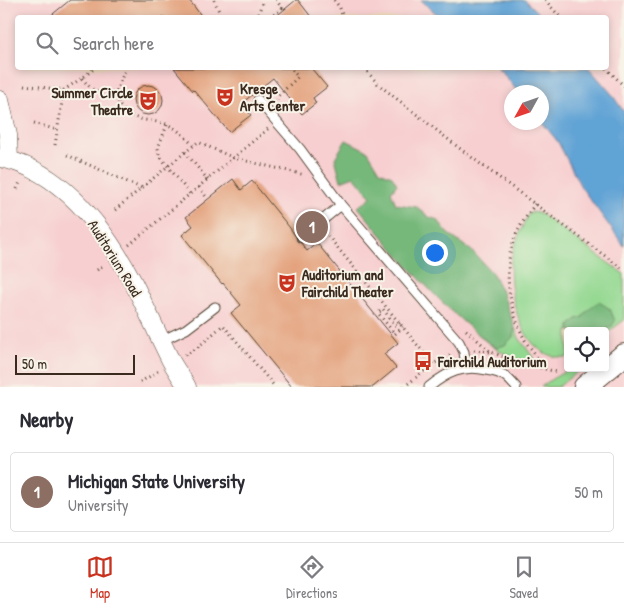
<!DOCTYPE html>
<html lang="en">
<head>
<meta charset="utf-8">
<style>
	:root { --surface:#fff; --page:#f7f7f7; --text:#2b2b33; --muted:#7c7c81; --line:#e1e1e2; --accent:#c8321e }
	body { margin:0; font-family:"Patrick Hand",sans-serif; background:var(--page); color:var(--text) }
	.controls { position:absolute; right:15px; bottom:15px; display:grid; overflow:hidden; border-radius:5px; box-shadow:0 2px 8px #0003 }
	.controls button { width:45px; height:45px; display:grid; place-items:center; padding:0; border:0; border-bottom:1px solid var(--line); background:var(--surface); color:var(--text); font:25px sans-serif }
	.compass { position:absolute; left:504px; top:85px; width:45px; height:45px; border-radius:50%; background:var(--surface); box-shadow:0 2px 8px #0003; rotate:230deg }
	.scale { position:absolute; left:15px; bottom:12px; width:120px; box-sizing:border-box; padding-left:5px; border:2px solid #3b2a1e; border-top:0; font-size:14px; line-height:18px; white-space:nowrap; color:#3b2a1e; -webkit-text-stroke:4px #f7f3e8; paint-order:stroke }
	.you { position:absolute; left:434px; top:252px; width:18px; height:18px; margin:-12px; border:4px solid #fff; border-radius:50%; background:#1a73e8; box-shadow:0 0 0 8px #1a73e833 }
	.badge { display:grid; place-items:center; width:32px; height:32px; border-radius:50%; background:var(--accent); color:#fff; font-size:16px; font-weight:700 }
	.pin { position:absolute; translate:-50% -50%; border:2px solid #fff; box-shadow:0 1px 5px #0006 }
	.list { margin:0; padding:0; list-style:none }
	h2 { display:flex; justify-content:space-between; align-items:center; height:65px; margin:0; padding:0 20px; font-size:21px }
	h2 small { font-size:16px; font-weight:400; color:var(--muted) }
	.list li { display:grid; grid-template-columns:32px 1fr auto; gap:15px; align-items:center; box-sizing:border-box; height:80px; margin:0 10px 10px; padding:0 10px; border:1px solid var(--line); border-radius:5px }
	.list b { display:block; font-size:19px; white-space:nowrap }
	.list p { margin:0; font-size:16px; white-space:nowrap; color:var(--muted) }
	.list em { font-size:16px; font-style:normal; color:var(--muted) }
	.icon { flex:none; width:28px; height:28px; fill:none; stroke:currentColor; stroke-width:2; stroke-linecap:round; stroke-linejoin:round }
	.map { position:relative; flex:none; width:624px; height:387px; overflow:hidden }
	.search { position:absolute; background:var(--surface); box-shadow:0 2px 8px #0003; left:15px; right:15px; top:15px; height:55px; display:flex; align-items:center; gap:12px; box-sizing:border-box; padding:0 18px; border-radius:5px; color:var(--muted); font-size:19px }
	.sheet { height:155px; background:var(--surface) }
	nav { display:flex; justify-content:space-around; align-items:center; box-sizing:border-box; height:70px; border-top:1px solid var(--line); background:var(--surface); font-size:14px; color:var(--muted) }
	nav a { display:grid; justify-items:center; gap:2px }
	nav .on { color:var(--accent) }
	.map>svg:first-child { display:block }
</style>
</head>
<body>
<div class="map">
<svg width="624" height="387" viewBox="0 0 624 387">
	<rect width="100%" height="100%" fill="#f7f3e8"/>
	<filter id="ink" filterUnits="userSpaceOnUse"><feTurbulence type="fractalNoise" baseFrequency=".02" numOctaves="2"/><feDisplacementMap in="SourceGraphic" scale="10" xChannelSelector="R" yChannelSelector="G"/><feConvolveMatrix kernelMatrix="1 2 1 2 8 2 1 2 1" color-interpolation-filters="sRGB"/></filter>
	<filter id="wash" filterUnits="userSpaceOnUse"><feTurbulence type="fractalNoise" baseFrequency=".0096" numOctaves="4" result="noise"/><feDisplacementMap in="SourceGraphic" scale="20" xChannelSelector="R" yChannelSelector="G"/><feGaussianBlur stdDeviation="1.12" result="paint"/><feColorMatrix in="noise" values="0 0 0 0 0 0 0 0 0 0 0 0 0 0 0 0 0 1.4 0 .05"/><feComposite in="paint" operator="in"/></filter>
	<g filter="url(#wash)">
		<rect width="100%" height="100%" fill="#f0dcba"/>
		<path fill="#f7cfd0" fill-rule="evenodd" d="M0 0H624V387H0ZM18 18H606V68H18ZM512 92H542V122H512ZM568 331H605V368H568Z"/>
		<path fill="#93d890" stroke="#678157" d="M531 212 539 213 624 274V320L605 335V331H604L613 325 610 309 599 303 588 310 583 317 577 319 570 329V331H568V357C522 363 507 294 511 260 514 243 522 228 529 213Z
			M515 328 519 338 533 357V363C512 358 498 352 482 338L496 348C507 343 512 340 515 328Z
			M571 368H582L558 387H541L552 379Z"/>
		<path fill="#76b87a" stroke="#58714c" d="M346 140 368 151 380 171 392 176 397 184 391 192 396 204 417 207 429 217 438 220 447 233 472 251 493 274 503 294 515 328 513 337 505 345 496 348C442 309 401 259 358 207L371 197 354 176 341 181 335 158Z
			M599 302 610 309 615 321C608 336 584 331 570 331V325L577 319 583 317C588 310 591 306 599 302Z"/>
		<path fill="#61a3d5" stroke="#4e667a" d="M421 0H525L542 17H440Z
			M497 68H589L611 93 624 112V246L581 187 558 142 542 122V92H518L502 72Z"/>
		<g id="blocks">
			<path fill="#e29b74" d="M70 0H189L203 18H48Z
				M296 0H298L312 18H274Z
				M174 68H311L327 87 313 98 316 103 302 114 273 78 242 103 251 115 229 132 194 90 193 91Z
				M133 100a15 15 0 1 1 30 0a15 15 0 1 1-30 0Z
				M233 179 241 190 252 181 290 228 296 237 297 241 301 243 307 251 317 243 398 343 384 354 396 368 373 387H292L231 313 241 305 223 283 222 284 182 235 193 226 186 217Z"/>
		</g>
	</g>
	<g filter="url(#ink)">
		<use href="#blocks" fill-opacity="0" stroke="#564535" stroke-width="1"/>
		<g fill="none" stroke-linecap="round" stroke-linejoin="round">
			<g stroke="#564535" stroke-width="11">
				<path id="service" d="M258 100 300 149 341 205 459 342 464 352 466 367
					M302 237 341 205
					M161 341 186 329 215 307
					M429 387C446 373 464 364 486 370 492 371 500 373 505 376 509 379 513 384 516 387"/>
			</g>
			<g stroke="#564535" stroke-width="19">
				<path id="minor" d="M0 100 8 135 9 160
					M0 158C62 170 105 229 133 282 146 308 158 335 171 361 176 370 182 378 187 387"/>
			</g>
			<g stroke="#564535" stroke-width="24">
				<path id="tertiary" d="M585 387 624 355"/>
			</g>
			<path stroke="#564535" stroke-width="3" stroke-dasharray="1 4" stroke-linecap="butt" d="M214 0 222 18
				M334 0 340 8 343 18
				M545 0 561 18
				M256 18 258 15 263 0
				M270 18 282 8 276 0
				M364 68 378 84 463 151 624 270
				M606 68 624 86
				M82 78C94 93 97 94 116 91 117 96 118 102 120 106 131 122 150 119 166 124 177 128 185 137 193 145
				M24 85 64 90
				M116 91 126 68
				M276 105 278 96 298 77 290 68
				M34 123 57 130
				M167 125 158 148 159 155 190 194
				M55 145 64 90 82 78 95 68
				M185 152 208 180
				M67 155 141 188
				M199 187 207 198
				M17 189 21 180
				M535 204C528 214 520 225 515 237 502 267 509 310 524 338 527 345 533 350 537 357 539 360 540 364 542 368
				M115 210 168 166 198 142 234 158 305 175
				M328 236 433 364
				M129 245 269 128
				M97 270 105 264
				M400 323 396 326 383 309 378 313 395 334 403 327
				M466 330 491 352 520 363 557 372
				M474 350 490 352
				M185 355 197 348 223 325 275 387
				M140 382 159 371
				M404 387 433 364 453 354"/>
			<use href="#service" stroke="#fff" stroke-width="9"/>
			<use href="#minor" stroke="#fff" stroke-width="18"/>
			<use href="#tertiary" stroke="#fff" stroke-width="22"/>
		</g>
	</g>
	<defs>
		<g id="theatre-bare" transform="scale(1.5)"><path d="M-5-5.5Q0-4 5-5.5V0Q5 5 0 6Q-5 5-5 0ZM-3.3-2.5H-1v1.5H-3.3ZM1-2.5H3.3v1.5H1ZM-2.8 1Q0 5.5 2.8 1Z" fill="#c8321e" stroke="#f7f3e8" stroke-width="2.5" paint-order="stroke"/></g>
		<g id="bus-bare" transform="scale(1.5)"><path d="M-5-6H5V4H4V6H2V4H-2V6H-4V4H-5ZM-3.5-4V0h7V-4ZM-3.5 1.2v1.5H-2V1.2ZM2 1.2v1.5H3.5V1.2Z" fill="#c8321e" stroke="#f7f3e8" stroke-width="2.5" paint-order="stroke"/></g>
	</defs>
	<g fill-rule="evenodd">
		<use href="#theatre-bare" x="225" y="97"/>
		<use href="#theatre-bare" x="148" y="101"/>
		<use href="#theatre-bare" x="287" y="283"/>
		<use href="#bus-bare" x="423" y="361"/>
	</g>
	<g text-anchor="middle" dominant-baseline="central" stroke-width="4" stroke-linejoin="round" paint-order="stroke">
		<g font-size="15" font-weight="bold" fill="#3b2a1e" stroke="#f7f3e8" text-anchor="start">
			<text x="240" y="88">Kresge<tspan x="240" dy="17">Arts Center</tspan></text>
			<text x="133" y="92" text-anchor="end">Summer Circle<tspan x="133" dy="17">Theatre</tspan></text>
			<text x="302" y="274">Auditorium and<tspan x="302" dy="17">Fairchild Theater</tspan></text>
			<text x="438" y="361">Fairchild Auditorium</text>
		</g>
		<g font-size="15" fill="#3b2a1e" stroke="#f7f3e8">
			<text transform="translate(115 258) rotate(58)">Auditorium Road</text>
		</g>
	</g>
</svg>
<div class="controls">
<button><svg class="icon" aria-label="locate" viewBox="0 0 24 24"><circle cx="12" cy="12" r="6"/><path d="M12 2v4M12 18v4M2 12h4M18 12h4"/></svg></button>
</div>
<svg class="compass" viewBox="-18 -18 36 36"><path d="M0-13l5 13h-10z" fill="#e53935"/><path d="M0 13l5-13h-10z" fill="#7c7c81"/></svg>
<div class="scale">50 m</div>
<div class="you"></div>
<div class="pin badge" style="left:312px;top:227px;background:#8d6e63">1</div>
<div class="search"><svg class="icon" aria-label="search" viewBox="0 0 24 24"><circle cx="10" cy="10" r="6"/><path d="M15 15l6 6"/></svg>Search here</div>
</div>
<section class="sheet">
<h2>Nearby<small></small></h2>
<ul class="list">
<li><span class="badge" style="background:#8d6e63">1</span><div><b>Michigan State University</b><p>University</p></div><em>50 m</em></li>
</ul>
</section>
<nav>
<a class="on"><svg class="icon" aria-label="map" viewBox="0 0 24 24"><path d="M3 6l6-2 6 2 6-2v14l-6 2-6-2-6 2zM9 4v14M15 6v14"/></svg>Map</a>
<a><svg class="icon" aria-label="directions" viewBox="0 0 24 24"><path d="M12 3l9 9-9 9-9-9zM9 14v-3h6M13 9l2 2-2 2"/></svg>Directions</a>
<a><svg class="icon" aria-label="saved" viewBox="0 0 24 24"><path d="M7 4h10v16l-5-4-5 4z"/></svg>Saved</a>
</nav>
</body>
</html>
